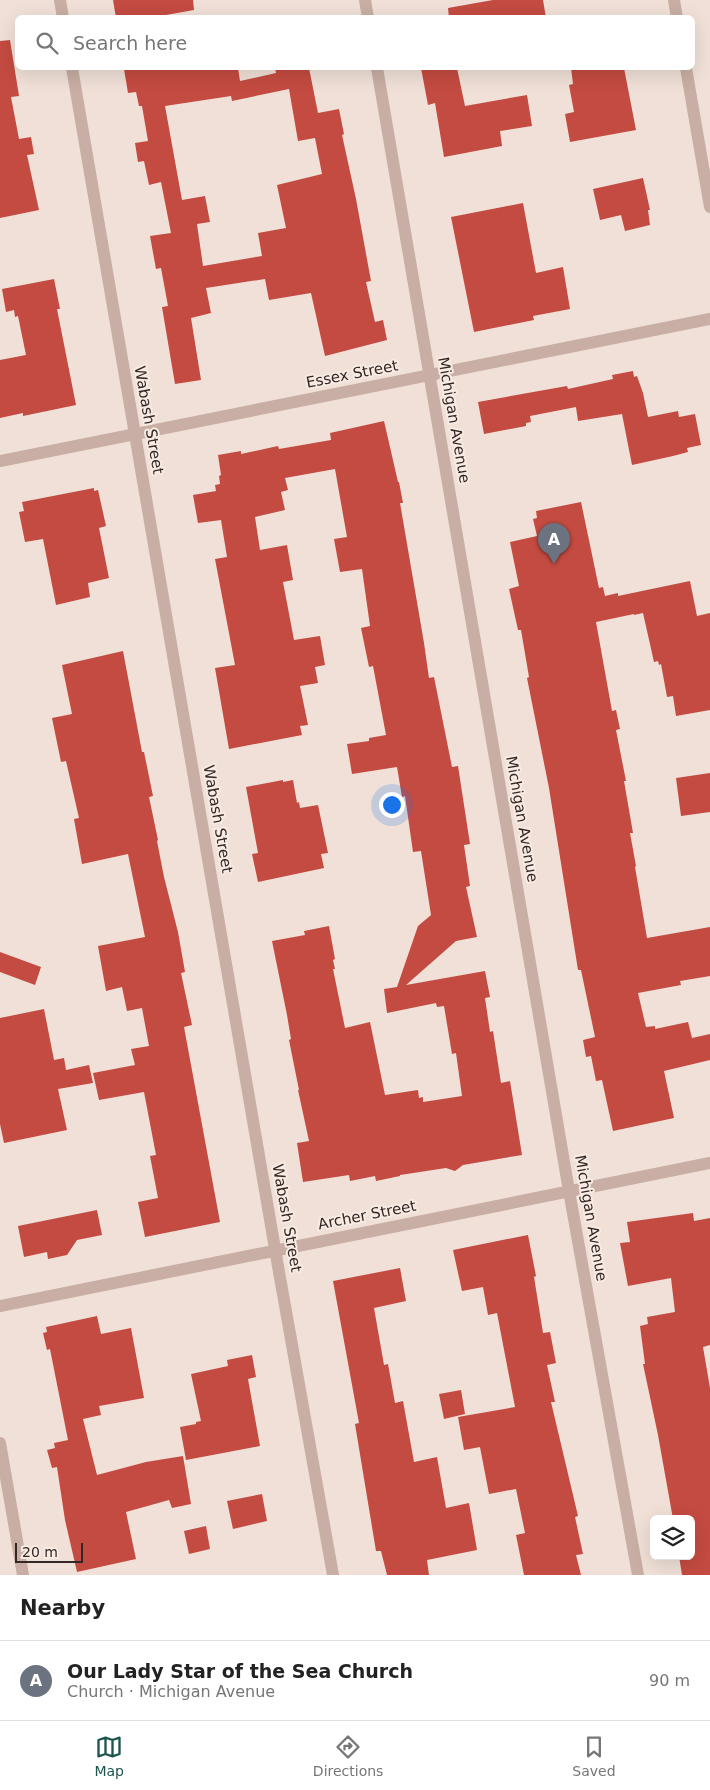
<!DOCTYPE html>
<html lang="en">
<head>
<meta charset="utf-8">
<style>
	:root { --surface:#fff; --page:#f6f6f6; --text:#222; --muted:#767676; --line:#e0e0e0; --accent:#1c544e }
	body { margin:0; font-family:"DejaVu Sans",sans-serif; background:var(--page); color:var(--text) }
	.controls { position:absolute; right:15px; bottom:15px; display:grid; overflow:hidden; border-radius:8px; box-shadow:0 5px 20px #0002 }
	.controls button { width:45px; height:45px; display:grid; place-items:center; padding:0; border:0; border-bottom:1px solid var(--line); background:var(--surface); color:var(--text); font:25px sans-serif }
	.scale { position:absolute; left:15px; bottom:12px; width:68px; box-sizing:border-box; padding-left:5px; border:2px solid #332725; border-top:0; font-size:14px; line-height:18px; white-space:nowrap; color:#332725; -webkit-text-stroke:4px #f8ebe3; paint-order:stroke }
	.you { position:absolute; left:391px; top:804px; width:18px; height:18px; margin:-12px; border:4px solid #fff; border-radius:50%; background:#1a73e8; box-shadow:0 0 0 8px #1a73e833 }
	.badge { display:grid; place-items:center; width:32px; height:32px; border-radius:50%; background:var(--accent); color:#fff; font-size:16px; font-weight:700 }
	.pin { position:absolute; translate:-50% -41px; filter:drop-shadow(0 1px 2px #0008) }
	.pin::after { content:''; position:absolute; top:26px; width:18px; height:15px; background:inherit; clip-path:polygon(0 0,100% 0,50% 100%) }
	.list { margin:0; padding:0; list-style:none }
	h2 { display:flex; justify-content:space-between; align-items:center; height:65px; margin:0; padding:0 20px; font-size:21px }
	h2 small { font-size:16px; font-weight:400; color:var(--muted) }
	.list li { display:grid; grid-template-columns:32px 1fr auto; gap:15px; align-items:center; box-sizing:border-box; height:80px; padding:0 20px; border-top:1px solid var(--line) }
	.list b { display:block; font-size:19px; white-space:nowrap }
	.list p { margin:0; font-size:16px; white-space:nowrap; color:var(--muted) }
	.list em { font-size:16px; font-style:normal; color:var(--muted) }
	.icon { flex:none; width:28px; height:28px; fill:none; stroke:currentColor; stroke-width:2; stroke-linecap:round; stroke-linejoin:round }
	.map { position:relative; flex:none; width:710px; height:1575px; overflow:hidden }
	.search { position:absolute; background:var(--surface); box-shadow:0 5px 20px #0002; left:15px; right:15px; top:15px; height:55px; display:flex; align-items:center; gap:12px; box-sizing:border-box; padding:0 18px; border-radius:8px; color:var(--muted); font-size:19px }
	.sheet { height:145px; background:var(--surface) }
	nav { display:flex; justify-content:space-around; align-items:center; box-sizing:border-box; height:70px; border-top:1px solid var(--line); background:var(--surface); font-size:14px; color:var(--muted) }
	nav a { display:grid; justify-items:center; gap:2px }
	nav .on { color:var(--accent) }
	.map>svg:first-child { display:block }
</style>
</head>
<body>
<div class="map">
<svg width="710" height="1575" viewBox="0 0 710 1575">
	<rect width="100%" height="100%" fill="#f0e0d7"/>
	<path fill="#c44b41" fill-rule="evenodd" d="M113 0H193L194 10 149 18H116Z
		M493 0H543L546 18H449L448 8Z
		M10 40 19 96 11 97 19 139 31 137 34 154 27 155 39 210 0 218V41Z
		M133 68H238L240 81 276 73 275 68H309L318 113 339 109 344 134 342 135 356 199 371 281 366 282 375 322 383 320 387 340 325 356 311 293 269 300 265 279 206 288 211 313 191 318 201 380 175 384 162 307 168 306 161 268 156 269 150 236 171 233 161 182 149 185 144 161 138 162 135 143 148 141 142 106H139L136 92 128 93 124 69ZM289 89 298 141 315 138 322 174 277 185 286 228 258 233 262 256 203 266 197 224 210 222 205 196 182 200 165 106 231 96 232 101Z
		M421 68H457L465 106 527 95 532 126 500 131 502 146 444 157 435 103 428 105Z
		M571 68H624L636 130 570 142 565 114 574 112 569 85 573 84Z
		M643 178 650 210H648L650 225 625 231 621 215 600 220 593 189Z
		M523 203 536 273 563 267 570 309 533 316 534 320 474 332 451 217Z
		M54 279 60 309H57L76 405 23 416V413L0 418V360L26 355 18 316 15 317 14 310 6 312 2 289Z
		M633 371 634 377 637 376 643 393 648 417 678 411 679 417 695 414 701 445 687 448 688 452 673 456 632 465 622 414 578 421 576 407 530 416 531 422 526 423V426L484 434 478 402 567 386 568 389 613 379 612 375Z
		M384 421 398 482H399L403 503H400L424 643 429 678 434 677 452 767 458 766 470 844 464 845 470 886 466 887 477 937 456 941 406 985 485 971 490 997 485 998 490 1032 493 1031 501 1083 510 1081 522 1155 463 1165 455 1171 446 1168 400 1175V1176L376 1181 375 1176 350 1181 349 1175 303 1182 297 1143 309 1141 298 1090H299L289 1040 291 1039 287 1015 272 941 305 935 304 931 329 926 335 959 333 960 335 969H333L345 1028 370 1022 385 1095 418 1090 419 1098 423 1097V1102L462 1096 456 1053 452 1054 444 1006 437 1007 436 1003 387 1013 384 989 397 987 418 926 431 915 421 851 413 852 405 796 402 797 397 767 352 774 347 744 369 741V738L386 735 373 666 369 667 361 628 370 626 362 569 340 572 334 539 347 537 335 469 285 478 288 490 281 492 285 510 255 517 260 550 287 545 293 580 283 582 294 640 320 636 325 665 315 667 318 683 300 686 308 725 300 726 302 735 229 749 215 668 235 665 215 559 227 557 221 520 198 523 193 495 216 491 215 485 220 484 219 476 221 475 218 455 241 451V454L278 446 279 449 331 440 330 433Z
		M94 488V491L98 490 106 526 99 528 109 578 88 583 90 597 56 605 43 539 25 542 19 512 24 511 22 502Z
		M581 502 599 588 603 587 605 596 618 593V596L690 581 697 616 710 613V710L676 716 673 696 667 697 661 664 659 665 658 661 654 662 643 613 634 615V614L596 622 612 711 616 710 620 729 616 730 626 781H624L633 833H630L636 866 635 867 647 938 710 927V976L680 981 681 985 638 993 646 1027 655 1026V1029L688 1022 692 1038 710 1034V1060L664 1071 674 1118 613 1131 602 1080 596 1081 591 1056 586 1057 583 1040 595 1037 581 970H578L549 788 527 678 529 677 521 630H518L509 589 519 586 510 542 537 536 533 519 537 518 536 511Z
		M123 651 142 752H144L153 796 149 797 158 840 157 841 164 877 178 932 185 972 181 973 192 1025 184 1027 220 1222 145 1237 138 1202 158 1198 150 1156 156 1155 144 1092 99 1100 93 1073 135 1065 131 1049 149 1046 142 1008 127 1011 122 987 106 991 98 946 145 937 128 854 82 864 74 819 79 818 66 761 61 762 52 718 72 714 62 665Z
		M710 773V812L681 816 676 778Z
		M283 780V782L293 780 297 803 299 802 300 808 318 805 328 853 321 854 324 868 258 882 252 854 258 853 246 787Z
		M0 952 41 967 35 985 0 972Z
		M44 1009 54 1060 64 1058 66 1070 89 1065 93 1083 58 1089 67 1130 4 1143 0 1124V1018Z
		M97 1210 102 1235 77 1240 67 1255 48 1259 47 1252 24 1257 18 1226Z
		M693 1213 694 1221 710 1218V1345L703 1347 710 1388V1575H682L679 1556H691V1519H673L658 1435 643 1364H645L640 1326 648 1324 647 1317 675 1312 671 1278 628 1286 620 1243 630 1242 627 1222Z
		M528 1235 536 1276 534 1277 543 1333 550 1332 556 1363 547 1365 555 1402H551L578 1516 575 1517 583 1554 576 1555 581 1575H524L516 1535 525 1533 516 1489 489 1494 480 1447 464 1450 458 1417 515 1407 497 1313 488 1315 483 1287 462 1291 453 1250Z
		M400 1268 406 1301 374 1308 384 1365 388 1364 395 1403 403 1401 414 1462 437 1457 446 1508 469 1503 477 1550 427 1560 429 1575H387L381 1551H376L355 1424 359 1423 333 1281Z
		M97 1316 101 1334 131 1328 144 1398 99 1406 101 1415 83 1419 97 1475 146 1462 183 1456 191 1504 172 1508 169 1500 126 1512 136 1559 77 1572 65 1520 57 1467 52 1468 47 1450 55 1448 54 1443 68 1440 50 1349 47 1350 43 1333 47 1332 46 1327Z
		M252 1355 256 1377 248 1379 260 1446 186 1460 180 1427 196 1424V1422L201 1421 191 1374 228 1366 227 1360Z
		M461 1390 465 1414 444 1419 439 1394Z
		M262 1494 267 1521 233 1529 227 1501Z
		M206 1526 210 1549 189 1554 184 1531Z"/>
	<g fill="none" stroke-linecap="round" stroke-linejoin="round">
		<path stroke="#c8aea4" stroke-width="12" d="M60 0 63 18
			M365 0 368 18
			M674 0 677 18
			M72 68 279 1272 333 1575
			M377 68 569 1191 638 1575
			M686 68 710 207
			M0 461 710 319
			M0 1306 710 1163
			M0 1443 23 1575"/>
	</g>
	<g text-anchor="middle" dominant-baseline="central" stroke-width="4" stroke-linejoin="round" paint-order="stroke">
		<g font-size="15" fill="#332725" stroke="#f8ebe3">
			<text transform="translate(352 374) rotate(-11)">Essex Street</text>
			<text transform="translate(149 420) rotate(80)">Wabash Street</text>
			<text transform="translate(454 420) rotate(80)">Michigan Avenue</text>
			<text transform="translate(218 819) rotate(80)">Wabash Street</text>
			<text transform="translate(522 819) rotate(80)">Michigan Avenue</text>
			<text transform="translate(367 1215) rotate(-11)">Archer Street</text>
			<text transform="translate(287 1218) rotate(80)">Wabash Street</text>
			<text transform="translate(591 1218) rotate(80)">Michigan Avenue</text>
		</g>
	</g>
</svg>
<div class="controls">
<button><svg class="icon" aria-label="layers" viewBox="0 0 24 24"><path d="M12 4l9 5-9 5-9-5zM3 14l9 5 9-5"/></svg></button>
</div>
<div class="scale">20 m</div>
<div class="you"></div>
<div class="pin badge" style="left:554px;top:564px;background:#6b7280">A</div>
<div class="search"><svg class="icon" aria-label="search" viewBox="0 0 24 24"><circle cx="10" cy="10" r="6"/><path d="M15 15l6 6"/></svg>Search here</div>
</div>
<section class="sheet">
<h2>Nearby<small></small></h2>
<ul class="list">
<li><span class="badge" style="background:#6b7280">A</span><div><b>Our Lady Star of the Sea Church</b><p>Church · Michigan Avenue</p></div><em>90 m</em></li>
</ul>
</section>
<nav>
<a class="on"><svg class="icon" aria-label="map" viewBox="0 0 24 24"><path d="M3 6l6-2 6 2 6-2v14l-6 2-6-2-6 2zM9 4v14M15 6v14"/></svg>Map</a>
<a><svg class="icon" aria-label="directions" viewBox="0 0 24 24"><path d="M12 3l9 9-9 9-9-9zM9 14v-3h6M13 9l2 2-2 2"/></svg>Directions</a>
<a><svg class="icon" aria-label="saved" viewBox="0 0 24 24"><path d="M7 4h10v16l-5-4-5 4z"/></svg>Saved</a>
</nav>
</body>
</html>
